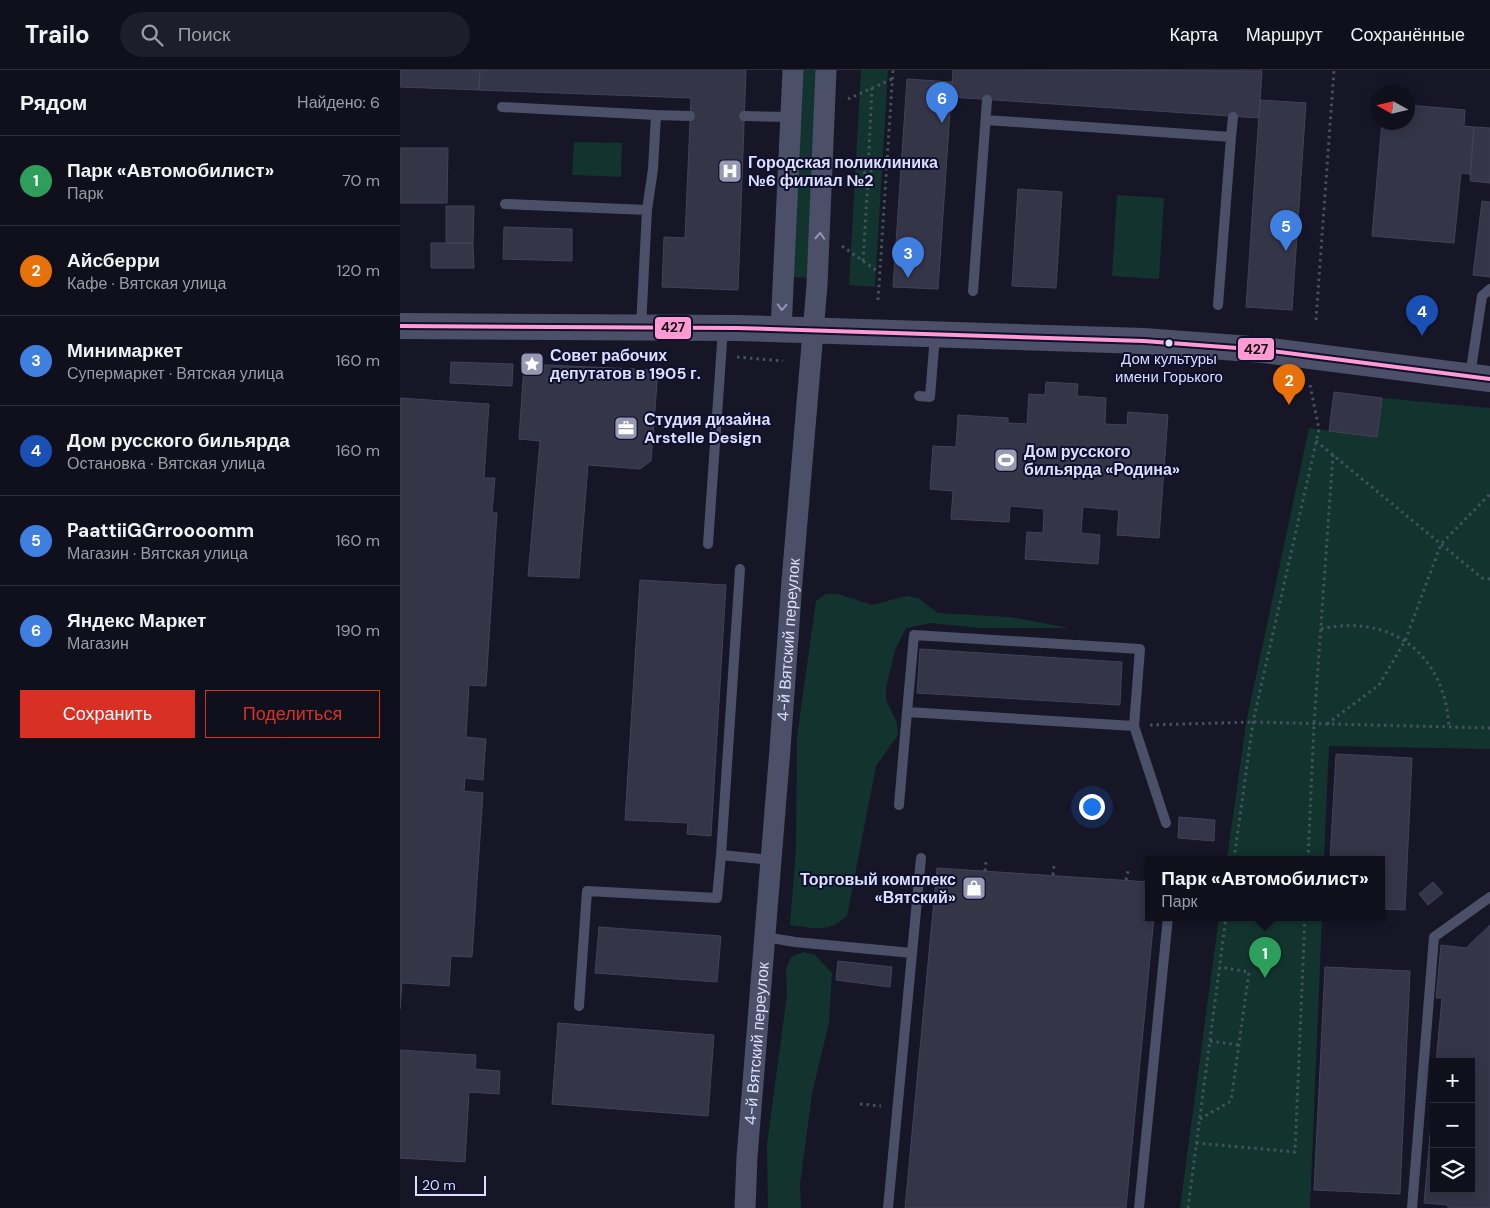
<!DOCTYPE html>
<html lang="ru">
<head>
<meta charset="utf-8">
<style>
	:root { --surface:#10101d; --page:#1e1e2a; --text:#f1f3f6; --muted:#9c9da4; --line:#30303b; --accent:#d93025 }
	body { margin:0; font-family:"DM Sans",sans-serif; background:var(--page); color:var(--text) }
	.controls { position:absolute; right:15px; bottom:15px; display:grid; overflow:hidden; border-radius:0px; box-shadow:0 2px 12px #0003 }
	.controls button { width:45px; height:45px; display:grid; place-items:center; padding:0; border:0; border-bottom:1px solid var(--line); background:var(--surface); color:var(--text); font:25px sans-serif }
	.compass { position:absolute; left:970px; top:15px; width:45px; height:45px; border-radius:50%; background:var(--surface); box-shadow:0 2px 12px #0003; rotate:278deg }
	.scale { position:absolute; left:15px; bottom:12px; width:71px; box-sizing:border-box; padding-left:5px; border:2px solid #dcdfff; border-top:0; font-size:14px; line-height:18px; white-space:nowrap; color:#dcdfff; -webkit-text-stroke:4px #0f102e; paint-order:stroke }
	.you { position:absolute; left:691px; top:736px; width:18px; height:18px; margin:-12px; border:4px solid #fff; border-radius:50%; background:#1a73e8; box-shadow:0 0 0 8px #1a73e833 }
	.badge { display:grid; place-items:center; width:32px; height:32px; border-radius:50%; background:var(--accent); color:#fff; font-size:16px; font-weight:700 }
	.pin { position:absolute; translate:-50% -41px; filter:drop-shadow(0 1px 2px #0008) }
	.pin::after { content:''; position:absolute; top:26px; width:18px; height:15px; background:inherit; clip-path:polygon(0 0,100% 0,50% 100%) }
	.popup { position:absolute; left:745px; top:786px; width:240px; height:65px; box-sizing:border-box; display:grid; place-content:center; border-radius:0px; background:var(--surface); filter:drop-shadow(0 1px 4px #0005); font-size:16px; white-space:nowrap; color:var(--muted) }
	.popup b { font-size:19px; color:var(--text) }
	.popup::after { content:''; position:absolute; left:50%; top:100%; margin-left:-10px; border:10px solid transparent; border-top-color:var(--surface) }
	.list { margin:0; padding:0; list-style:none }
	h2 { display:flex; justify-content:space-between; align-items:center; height:65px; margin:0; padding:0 20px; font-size:21px }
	h2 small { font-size:16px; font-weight:400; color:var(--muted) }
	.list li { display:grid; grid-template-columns:32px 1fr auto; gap:15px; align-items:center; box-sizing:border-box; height:90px; padding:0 20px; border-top:1px solid var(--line) }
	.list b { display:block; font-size:19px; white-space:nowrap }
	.list p { margin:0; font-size:16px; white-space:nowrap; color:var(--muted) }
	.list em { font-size:16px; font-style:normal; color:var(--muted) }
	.actions { display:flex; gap:10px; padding:15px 20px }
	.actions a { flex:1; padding:11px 0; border:1px solid var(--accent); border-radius:0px; text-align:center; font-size:18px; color:var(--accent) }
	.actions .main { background:var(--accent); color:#fff }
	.icon { flex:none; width:28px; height:28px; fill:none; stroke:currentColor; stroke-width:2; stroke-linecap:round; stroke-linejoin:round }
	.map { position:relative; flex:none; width:1090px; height:1138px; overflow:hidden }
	header { display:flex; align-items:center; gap:30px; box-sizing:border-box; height:70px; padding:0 25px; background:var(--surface); border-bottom:1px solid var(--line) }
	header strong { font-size:24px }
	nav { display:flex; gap:28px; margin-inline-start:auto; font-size:18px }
	.search { width:350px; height:45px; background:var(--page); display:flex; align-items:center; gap:12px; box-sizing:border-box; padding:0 18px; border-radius:28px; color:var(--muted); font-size:19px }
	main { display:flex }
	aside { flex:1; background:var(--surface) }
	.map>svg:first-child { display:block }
</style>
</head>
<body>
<header>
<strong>Trailo</strong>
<div class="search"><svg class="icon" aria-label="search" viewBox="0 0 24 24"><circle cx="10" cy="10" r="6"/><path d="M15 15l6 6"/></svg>Поиск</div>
<nav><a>Карта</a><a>Маршрут</a><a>Сохранённые</a></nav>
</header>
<main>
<aside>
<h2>Рядом<small>Найдено: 6</small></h2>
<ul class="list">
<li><span class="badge" style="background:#2e9e5b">1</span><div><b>Парк «Автомобилист»</b><p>Парк</p></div><em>70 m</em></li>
<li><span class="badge" style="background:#e8710a">2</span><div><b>Айсберри</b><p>Кафе · Вятская улица</p></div><em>120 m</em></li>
<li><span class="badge" style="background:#3f7fe0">3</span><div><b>Минимаркет</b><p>Супермаркет · Вятская улица</p></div><em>160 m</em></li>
<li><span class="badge" style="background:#1a4fb4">4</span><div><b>Дом русского бильярда</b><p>Остановка · Вятская улица</p></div><em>160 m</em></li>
<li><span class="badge" style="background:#3f7fe0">5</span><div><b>PaattiiGGrroooomm</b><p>Магазин · Вятская улица</p></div><em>160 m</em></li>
<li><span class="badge" style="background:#3f7fe0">6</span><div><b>Яндекс Маркет</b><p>Магазин</p></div><em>190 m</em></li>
</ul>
<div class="actions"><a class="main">Сохранить</a><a>Поделиться</a></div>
</aside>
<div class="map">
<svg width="1090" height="1138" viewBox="0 0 1090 1138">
	<rect width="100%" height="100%" fill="#161627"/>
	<path fill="#13332f" d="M397 0H420L412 208 389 207Z
		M461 0H488L475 217 449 215Z
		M174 72 222 73 221 107 172 105Z
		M717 125 764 128 759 209 712 206Z
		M982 328 1090 338V679L929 676 924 789H827L846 653 909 358 977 367Z
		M426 524H438L473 535 506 526 518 528 538 543 610 547 669 558H580L531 553 506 558 495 580 486 618V630L497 653 498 665 476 696 447 846C426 864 415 858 390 855L396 778 397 667 416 531Z
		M819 847H922L910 1138H780Z
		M404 882 415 885 432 903 429 952 412 1024 400 1114 401 1138H368L367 1074 387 925 386 899 391 887Z"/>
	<path fill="#353548" stroke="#41425a" d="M0 0H80L79 20 0 17Z
		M80 0H346L338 220 262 217 264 167 285 168 291 28 79 20Z
		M553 0 862 1 859 48 551 27Z
		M507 9 552 12 538 219 493 217Z
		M860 30 906 33 892 240 846 237Z
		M1008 35 1065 40 1064 56 1074 57 1070 104 1061 103 1054 173 972 166 982 52H1008Z
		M1074 57 1090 58V113L1070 111Z
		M0 78H48L47 133H0Z
		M618 119 662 122 656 218 612 216Z
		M1082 131 1090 132V207L1073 205Z
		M46 136H74L73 173H46Z
		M104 157 172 159V191L103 189Z
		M31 173H73L74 198H31Z
		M51 292 113 294 112 316 50 313Z
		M124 294 258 300 251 391 240 399 188 395 179 508 128 506 140 371 119 369Z
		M646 312 678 314 677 326 706 328 705 354 727 355 728 342 768 345 759 468 717 465 719 440 683 437 681 463 700 465 698 494 625 489 627 462 643 463 644 439 610 436 609 452 551 449 553 421 530 419 533 376 556 377 558 345 608 348V353L627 354 629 324 645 325Z
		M934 322 982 328 977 367 929 361Z
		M0 328 89 334 84 408H95L92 443H97L86 616 69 615 66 667 86 669 83 710 65 708 64 721 83 723 72 887 51 886 49 916 2 913 0 939Z
		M240 510 326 515 311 766 287 764 288 753 225 750Z
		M520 579 722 592 720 635 517 623Z
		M936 684 1012 688 1005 840 981 839V789H930Z
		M779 747 815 750 814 771 778 768Z
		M537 798 749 812V847H754L726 1138H505Z
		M1033 812 1043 823 1028 835 1019 824Z
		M1090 855V1138H1048V1135L1024 1133 1034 1020V1119H1071V992H1036L1042 928H1036L1041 875 1066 878Z
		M199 857 321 866 317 912 195 903Z
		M438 891 492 897 490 917 436 910Z
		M925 897 1010 901 1000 1124 914 1120Z
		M158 953 314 965 308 1046 152 1034Z
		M0 980 76 985 75 999 100 1001 99 1024 69 1022 65 1092 0 1088Z"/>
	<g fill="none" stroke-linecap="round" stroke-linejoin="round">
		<path stroke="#41535f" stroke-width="3" stroke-dasharray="2.5 4" stroke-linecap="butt" d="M448 29 492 9
			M468 108 464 105V103L468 100
			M442 176 480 203
			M463 191 468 108 472 105 471 101 468 100 472 18
			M478 230 493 0
			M916 250 934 0
			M337 287 383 291
			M916 371 1082 508 1090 509
			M921 559C992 543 1045 585 1049 657
			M927 654 979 615 1005 571 1041 474 1090 424
			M750 655 853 652 1090 658
			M834 789 853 652 919 359 910 315
			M908 789 914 654 933 385
			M585 801 586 792
			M653 805 654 796
			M726 810 728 801
			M810 971 839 975
			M460 1034 481 1036
			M800 1049 831 1031 849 902 820 897
			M796 1073 895 1082 905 847
			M788 1138 826 847"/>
		<path stroke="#4b4f68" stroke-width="10" d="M102 37 256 45 253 99 247 140 241 257
			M256 45 290 46
			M344 46 391 47
			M586 50 831 67 833 47
			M105 134 247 140
			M573 221 587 30
			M818 235 831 67
			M1070 306 1082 226 1090 219
			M519 326 530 327 535 265
			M308 474 323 259
			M507 642 514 565 740 579 734 656
			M499 735 507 642 734 656 766 753
			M321 785 371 790
			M365 867 395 872 512 883
			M179 936 187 821 317 828 321 785 340 499
			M488 1138 521 788
			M739 1138 768 847
			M1012 1138 1034 867 1090 827"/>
		<g stroke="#4b4f68" stroke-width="21">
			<path d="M381 260 393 0"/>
			<path id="s1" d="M345 1138 347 1087 380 679 392 511 417 215 426 0"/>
		</g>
		<path stroke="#4b4f68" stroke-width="26" d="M0 256 337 258 744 271 864 280 1090 309"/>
		<g stroke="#0f102e" stroke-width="8">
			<path id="bus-1" d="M0 256 337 258 744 271 864 280 1090 309"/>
		</g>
		<use href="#bus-1" stroke="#ff9ad2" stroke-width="4"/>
	</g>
	<defs><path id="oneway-chevron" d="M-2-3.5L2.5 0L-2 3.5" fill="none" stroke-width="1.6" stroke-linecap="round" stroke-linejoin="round" transform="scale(1.25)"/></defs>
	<g stroke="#9497b4">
		<use href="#oneway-chevron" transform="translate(420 166) rotate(-87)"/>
		<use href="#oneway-chevron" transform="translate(382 237) rotate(93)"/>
	</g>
	<defs>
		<g id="hospital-square" transform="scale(1.25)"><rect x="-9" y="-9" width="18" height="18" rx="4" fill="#9799b3" stroke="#0f102e"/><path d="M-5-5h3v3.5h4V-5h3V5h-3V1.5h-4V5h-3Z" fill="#fff"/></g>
		<g id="sight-square" transform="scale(1.25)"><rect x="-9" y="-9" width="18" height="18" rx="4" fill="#9799b3" stroke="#0f102e"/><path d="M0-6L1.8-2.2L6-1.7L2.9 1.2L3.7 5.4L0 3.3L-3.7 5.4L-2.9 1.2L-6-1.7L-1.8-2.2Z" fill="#fff"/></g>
		<g id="office-square" transform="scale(1.25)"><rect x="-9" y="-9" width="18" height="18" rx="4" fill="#9799b3" stroke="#0f102e"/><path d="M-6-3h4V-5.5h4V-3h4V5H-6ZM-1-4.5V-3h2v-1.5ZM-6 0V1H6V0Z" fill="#fff"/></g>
		<g id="stadium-square" transform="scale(1.25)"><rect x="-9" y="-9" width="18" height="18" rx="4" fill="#9799b3" stroke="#0f102e"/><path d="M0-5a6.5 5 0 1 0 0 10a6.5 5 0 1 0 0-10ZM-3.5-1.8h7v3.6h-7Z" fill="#fff"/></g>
		<g id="shop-square" transform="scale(1.25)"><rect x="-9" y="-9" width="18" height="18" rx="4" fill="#9799b3" stroke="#0f102e"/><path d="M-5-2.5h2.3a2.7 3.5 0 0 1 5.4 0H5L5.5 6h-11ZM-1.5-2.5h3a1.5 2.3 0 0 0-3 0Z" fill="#fff"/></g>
	</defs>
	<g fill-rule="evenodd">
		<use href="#hospital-square" x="330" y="101"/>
		<use href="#sight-square" x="132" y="294"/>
		<use href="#office-square" x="226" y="358"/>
		<use href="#stadium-square" x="606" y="390"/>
		<use href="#shop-square" x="574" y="818"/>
	</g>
	<circle fill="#dcdfff" stroke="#0f102e" stroke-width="2" cx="769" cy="273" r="4.5"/>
	<g text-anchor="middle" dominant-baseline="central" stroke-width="4" stroke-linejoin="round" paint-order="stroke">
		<g font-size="15" fill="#dcdfff" stroke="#0f102e">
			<text x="769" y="289">Дом культуры<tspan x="769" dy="18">имени Горького</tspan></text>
		</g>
		<g font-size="16" font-weight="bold" fill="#dcdfff" stroke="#0f102e" text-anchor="start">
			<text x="348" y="92">Городская поликлиника<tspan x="348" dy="18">№6 филиал №2</tspan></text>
			<text x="150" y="285">Совет рабочих<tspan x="150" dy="18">депутатов в 1905 г.</tspan></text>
			<text x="244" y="349">Студия дизайна<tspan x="244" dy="18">Arstelle Design</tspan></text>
			<text x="624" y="381">Дом русского<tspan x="624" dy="18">бильярда «Родина»</tspan></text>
			<text x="556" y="809" text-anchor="end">Торговый комплекс<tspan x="556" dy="18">«Вятский»</tspan></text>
		</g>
		<g font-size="16" fill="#dcdfff" stroke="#0f102e">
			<text stroke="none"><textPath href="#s1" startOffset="570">4-й Вятский переулок</textPath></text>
			<text stroke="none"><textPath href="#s1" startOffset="165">4-й Вятский переулок</textPath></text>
		</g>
	</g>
	<g stroke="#0f102e" stroke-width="2">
		<rect x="254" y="246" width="38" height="24" rx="5" fill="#ff9ad2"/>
		<rect x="837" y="267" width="38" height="24" rx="5" fill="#ff9ad2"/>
	</g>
	<g font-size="14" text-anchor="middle" font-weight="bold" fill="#111">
		<text x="273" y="262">427</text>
		<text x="856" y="284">427</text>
	</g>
</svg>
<div class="controls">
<button>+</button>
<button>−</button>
<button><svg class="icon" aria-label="layers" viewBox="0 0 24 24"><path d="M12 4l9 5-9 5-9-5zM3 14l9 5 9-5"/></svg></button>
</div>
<svg class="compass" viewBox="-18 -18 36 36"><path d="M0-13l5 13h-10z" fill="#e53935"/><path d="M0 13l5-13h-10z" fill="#9c9da4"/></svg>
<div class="scale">20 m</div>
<div class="you"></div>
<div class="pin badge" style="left:865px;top:908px;background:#2e9e5b">1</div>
<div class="popup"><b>Парк «Автомобилист»</b>Парк</div>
<div class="pin badge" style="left:889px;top:335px;background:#e8710a">2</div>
<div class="pin badge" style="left:508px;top:208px;background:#3f7fe0">3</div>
<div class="pin badge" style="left:1022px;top:266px;background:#1a4fb4">4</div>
<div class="pin badge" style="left:886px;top:181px;background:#3f7fe0">5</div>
<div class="pin badge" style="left:542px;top:53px;background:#3f7fe0">6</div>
</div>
</main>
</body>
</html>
